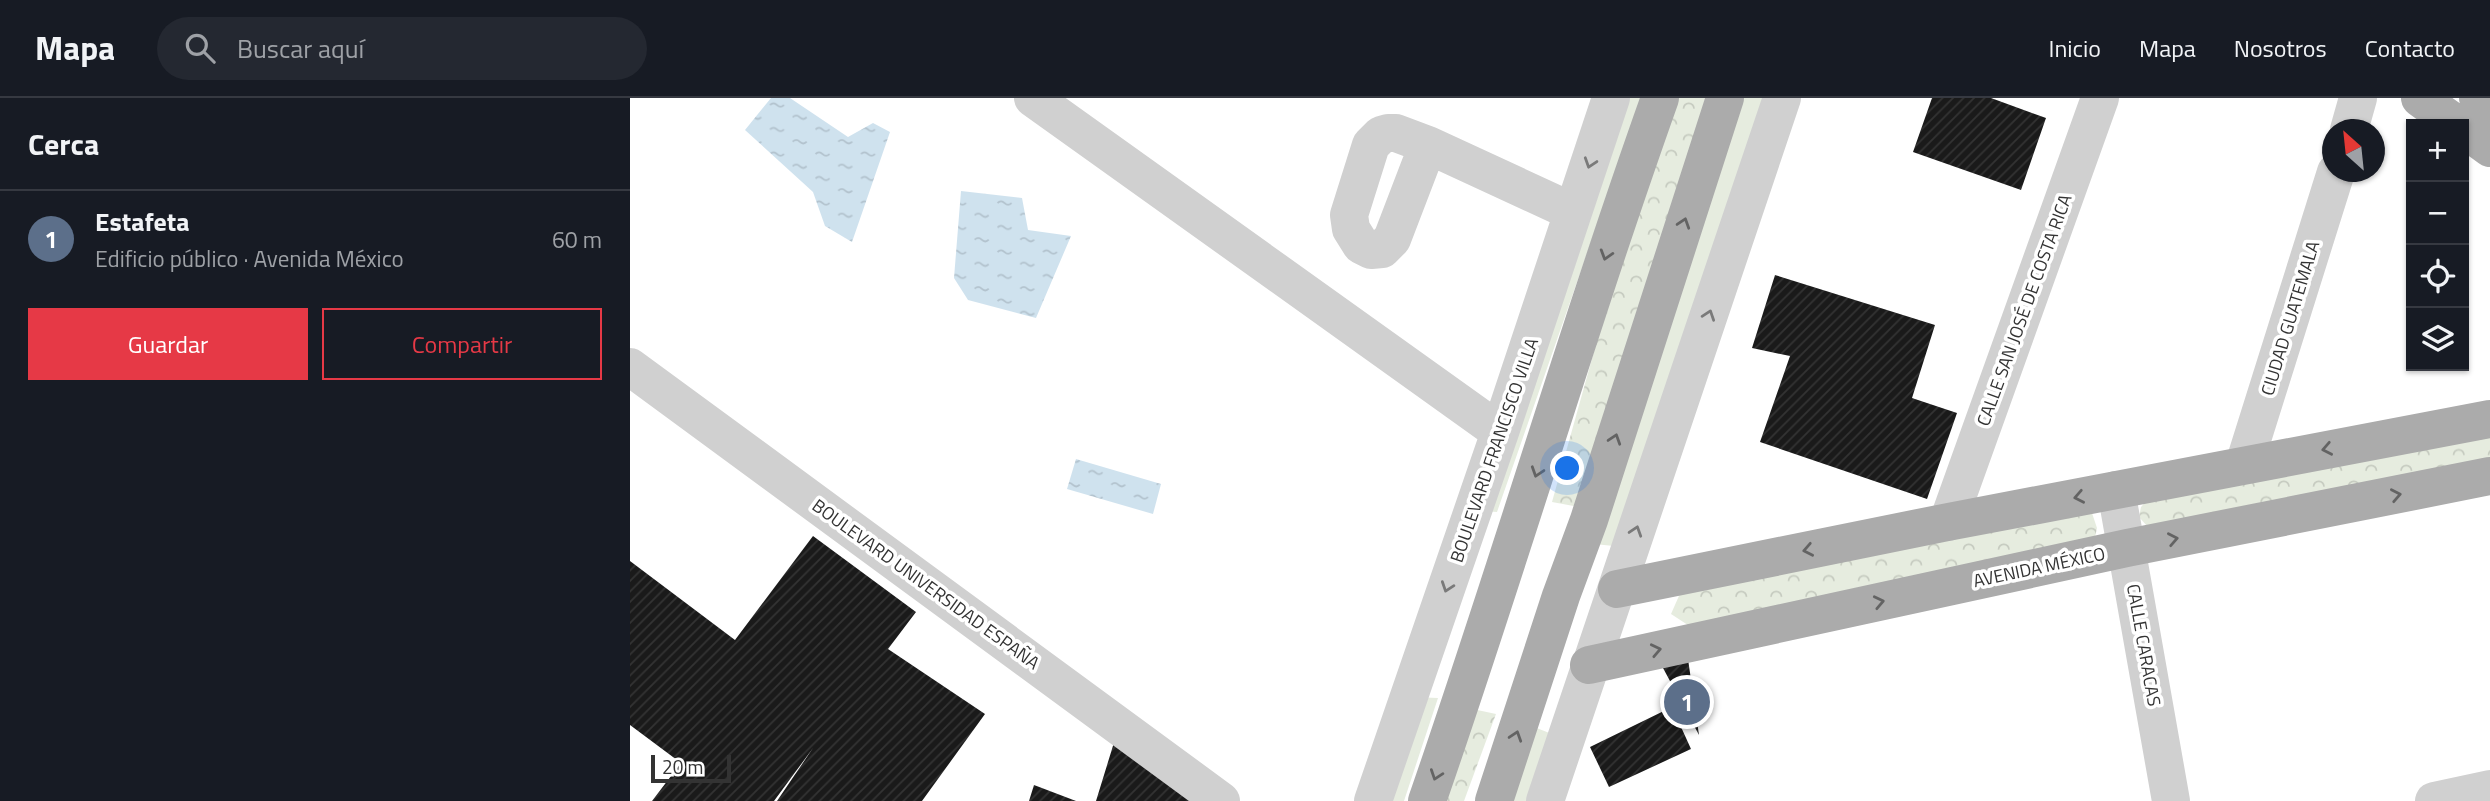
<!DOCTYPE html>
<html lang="es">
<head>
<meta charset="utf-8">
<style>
	:root { --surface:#171b24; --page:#242831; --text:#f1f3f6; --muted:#9ea1a6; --line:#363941; --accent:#e63946 }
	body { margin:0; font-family:"Titillium Web",sans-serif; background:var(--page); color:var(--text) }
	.controls { position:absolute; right:21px; top:21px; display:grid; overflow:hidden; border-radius:0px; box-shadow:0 2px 5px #0004 }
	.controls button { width:63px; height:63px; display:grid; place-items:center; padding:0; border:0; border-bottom:2px solid var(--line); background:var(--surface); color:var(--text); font:35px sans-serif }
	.compass { position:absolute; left:1692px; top:21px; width:63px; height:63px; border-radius:50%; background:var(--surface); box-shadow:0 2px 5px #0004; rotate:333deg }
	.scale { position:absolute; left:21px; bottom:18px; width:80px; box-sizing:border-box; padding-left:7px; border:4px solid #333; border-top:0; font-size:19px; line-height:24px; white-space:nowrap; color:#333; -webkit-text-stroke:5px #fff; paint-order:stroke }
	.you { position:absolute; left:938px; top:371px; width:24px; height:24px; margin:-18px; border:5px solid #fff; border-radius:50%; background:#1a73e8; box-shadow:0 0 0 10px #1a73e833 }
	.badge { display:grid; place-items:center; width:46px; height:46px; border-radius:50%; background:var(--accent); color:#fff; font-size:23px; font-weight:700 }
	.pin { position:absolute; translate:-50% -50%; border:4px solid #fff; box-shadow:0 2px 7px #0006 }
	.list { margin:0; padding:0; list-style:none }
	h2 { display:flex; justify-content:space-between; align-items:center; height:91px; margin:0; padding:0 28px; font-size:30px }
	h2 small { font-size:23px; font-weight:400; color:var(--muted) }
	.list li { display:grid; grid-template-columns:46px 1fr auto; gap:21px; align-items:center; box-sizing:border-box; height:98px; padding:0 28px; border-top:2px solid var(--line) }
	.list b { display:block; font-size:26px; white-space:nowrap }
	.list p { margin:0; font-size:23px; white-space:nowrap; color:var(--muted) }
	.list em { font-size:23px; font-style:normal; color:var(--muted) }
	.actions { display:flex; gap:14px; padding:21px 28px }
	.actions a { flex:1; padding:16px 0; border:2px solid var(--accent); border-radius:0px; text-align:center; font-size:24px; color:var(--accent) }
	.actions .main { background:var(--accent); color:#fff }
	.icon { flex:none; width:38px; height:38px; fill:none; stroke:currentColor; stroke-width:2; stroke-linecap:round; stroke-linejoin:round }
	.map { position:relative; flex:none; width:1860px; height:703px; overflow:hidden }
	header { display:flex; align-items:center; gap:42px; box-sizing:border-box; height:98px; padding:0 35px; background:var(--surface); border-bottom:2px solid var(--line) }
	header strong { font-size:33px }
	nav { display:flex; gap:38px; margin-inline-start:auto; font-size:24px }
	.search { width:490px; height:63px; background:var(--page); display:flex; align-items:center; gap:18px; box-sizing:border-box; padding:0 24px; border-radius:38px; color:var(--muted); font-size:26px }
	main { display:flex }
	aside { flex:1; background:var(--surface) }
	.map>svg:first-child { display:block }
</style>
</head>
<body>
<header>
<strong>Mapa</strong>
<div class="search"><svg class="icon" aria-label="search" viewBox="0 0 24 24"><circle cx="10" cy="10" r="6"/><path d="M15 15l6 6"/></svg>Buscar aquí</div>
<nav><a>Inicio</a><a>Mapa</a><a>Nosotros</a><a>Contacto</a></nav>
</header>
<main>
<aside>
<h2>Cerca<small></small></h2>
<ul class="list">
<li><span class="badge" style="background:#5c6f8a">1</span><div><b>Estafeta</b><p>Edificio público · Avenida México</p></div><em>60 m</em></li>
</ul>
<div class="actions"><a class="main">Guardar</a><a>Compartir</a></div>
</aside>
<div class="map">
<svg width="1860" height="703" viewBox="0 0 1860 703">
	<defs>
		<pattern id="park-crowns" width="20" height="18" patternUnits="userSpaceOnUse" patternTransform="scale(1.75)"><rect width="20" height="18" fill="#e6ecdf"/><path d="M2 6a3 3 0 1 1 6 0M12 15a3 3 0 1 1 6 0" fill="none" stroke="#c6cbc0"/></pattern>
		<pattern id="water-ripples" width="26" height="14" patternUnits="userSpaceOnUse" patternTransform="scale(1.75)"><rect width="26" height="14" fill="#cfe2ee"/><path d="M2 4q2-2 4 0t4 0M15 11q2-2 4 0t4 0" fill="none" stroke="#b2c2cd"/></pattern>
		<pattern id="building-hatch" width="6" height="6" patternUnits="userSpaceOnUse" patternTransform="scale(1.75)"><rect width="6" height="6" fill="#1a1a1a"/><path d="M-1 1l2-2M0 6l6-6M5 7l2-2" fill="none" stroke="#333"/></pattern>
	</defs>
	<rect width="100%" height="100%" fill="#fff"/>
	<path fill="#e6ecdf" d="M991 0H1011L867 414 853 413Z
		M1113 0H1134L984 448 964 446Z
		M783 599 808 600 774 703H750Z
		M904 629 922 636 898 703H878Z"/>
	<path fill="url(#park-crowns)" d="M1047 0H1085L949 409 922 404 982 189Z
		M1860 336V368L1517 428 1509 419 1511 409 1519 400Z
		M1462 415 1467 430 1465 439 1064 531 1041 516 1052 491Z
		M838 610 866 616 834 703H807Z"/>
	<path fill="url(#water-ripples)" d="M141 0H160L218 39 243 25 260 34 222 144 195 128 183 94 115 32Z
		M331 93 392 100 398 132 441 138 406 220 338 202 324 180Z
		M446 361 531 386 523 416 437 391Z"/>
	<path fill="url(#building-hatch)" d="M1302 0H1361L1416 20 1391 92 1283 54Z
		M1145 177 1305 227 1282 300 1327 315 1297 401 1130 344 1160 258 1122 250Z
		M183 438 286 514 258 551 355 616 292 703H147L183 650 144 703H22L51 665 0 627V463L105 542Z
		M1058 561 1069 637 1033 570Z
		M1042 609 1061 651 979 689 960 649Z
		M486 638 578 703H466Z
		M404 687 446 703H399Z"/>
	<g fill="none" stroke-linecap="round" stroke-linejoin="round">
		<path stroke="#d0d0d0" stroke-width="38" d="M403 0 870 334
			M1719 32 1728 0
			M798 47 762 141 752 151 741 152 731 147 721 131 719 117 741 47 751 37 758 35H766L798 47 943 114
			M0 269 591 703
			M1614 367 1706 74
			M1486 392 1541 703
			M1318 424 1470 0
			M743 703 870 334 981 0
			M915 703 1152 0
			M1804 703 1860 691"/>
		<path stroke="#ababab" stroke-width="38" d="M1790 0 1826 26
			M1848 0 1860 9
			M1834 31 1860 50
			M987 491 1318 424 1860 321
			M959 567 1497 450 1860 378
			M797 703C878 470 947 233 1030 0
			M864 703 931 498 959 422 1095 0"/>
	</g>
	<defs><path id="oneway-chevron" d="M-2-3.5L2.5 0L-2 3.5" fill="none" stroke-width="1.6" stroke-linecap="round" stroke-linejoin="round" transform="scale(1.75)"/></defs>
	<g stroke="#7a7a7a">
		<use href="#oneway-chevron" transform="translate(960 65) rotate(108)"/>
		<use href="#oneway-chevron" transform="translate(1079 217) rotate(-71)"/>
		<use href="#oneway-chevron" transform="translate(1006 433) rotate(-72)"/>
		<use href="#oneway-chevron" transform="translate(817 489) rotate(109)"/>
	</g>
	<g stroke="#636363">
		<use href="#oneway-chevron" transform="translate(1054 125) rotate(-72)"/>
		<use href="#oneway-chevron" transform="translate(976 157) rotate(107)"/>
		<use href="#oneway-chevron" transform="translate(985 341) rotate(-72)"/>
		<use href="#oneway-chevron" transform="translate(1697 351) rotate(169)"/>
		<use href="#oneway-chevron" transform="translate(907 374) rotate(108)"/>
		<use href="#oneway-chevron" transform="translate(1766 397) rotate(-11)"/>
		<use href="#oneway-chevron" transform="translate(1449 399) rotate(169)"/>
		<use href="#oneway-chevron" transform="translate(1543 441) rotate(-11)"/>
		<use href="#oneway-chevron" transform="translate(1178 452) rotate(169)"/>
		<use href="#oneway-chevron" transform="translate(1249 504) rotate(-12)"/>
		<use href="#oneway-chevron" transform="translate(1026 552) rotate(-12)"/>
		<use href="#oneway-chevron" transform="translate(886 638) rotate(-72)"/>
		<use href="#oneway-chevron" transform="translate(806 677) rotate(109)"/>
	</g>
	<g text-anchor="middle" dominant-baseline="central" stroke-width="7" stroke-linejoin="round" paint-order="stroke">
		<g font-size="18" fill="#333" stroke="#fff">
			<text transform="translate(1394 212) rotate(-70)">CALLE SAN JOSÉ DE COSTA RICA</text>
			<text transform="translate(1660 220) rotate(-73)">CIUDAD GUATEMALA</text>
			<text transform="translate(864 352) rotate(-71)">BOULEVARD FRANCISCO VILLA</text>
			<text transform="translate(1409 469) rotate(-12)">AVENIDA MÉXICO</text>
			<text transform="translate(296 486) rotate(36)">BOULEVARD UNIVERSIDAD ESPAÑA</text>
			<text transform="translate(1514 547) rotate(80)">CALLE CARACAS</text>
		</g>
	</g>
</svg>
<div class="controls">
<button>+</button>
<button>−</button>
<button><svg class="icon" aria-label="locate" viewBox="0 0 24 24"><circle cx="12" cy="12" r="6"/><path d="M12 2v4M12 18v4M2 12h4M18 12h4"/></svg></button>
<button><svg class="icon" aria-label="layers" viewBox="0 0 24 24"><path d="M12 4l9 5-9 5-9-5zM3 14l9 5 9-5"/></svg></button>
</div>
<svg class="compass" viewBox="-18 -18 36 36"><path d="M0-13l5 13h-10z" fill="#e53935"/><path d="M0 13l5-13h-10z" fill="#9ea1a6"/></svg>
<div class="scale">20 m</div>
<div class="you"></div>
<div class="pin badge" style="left:1057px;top:604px;background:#5c6f8a">1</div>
</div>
</main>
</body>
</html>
